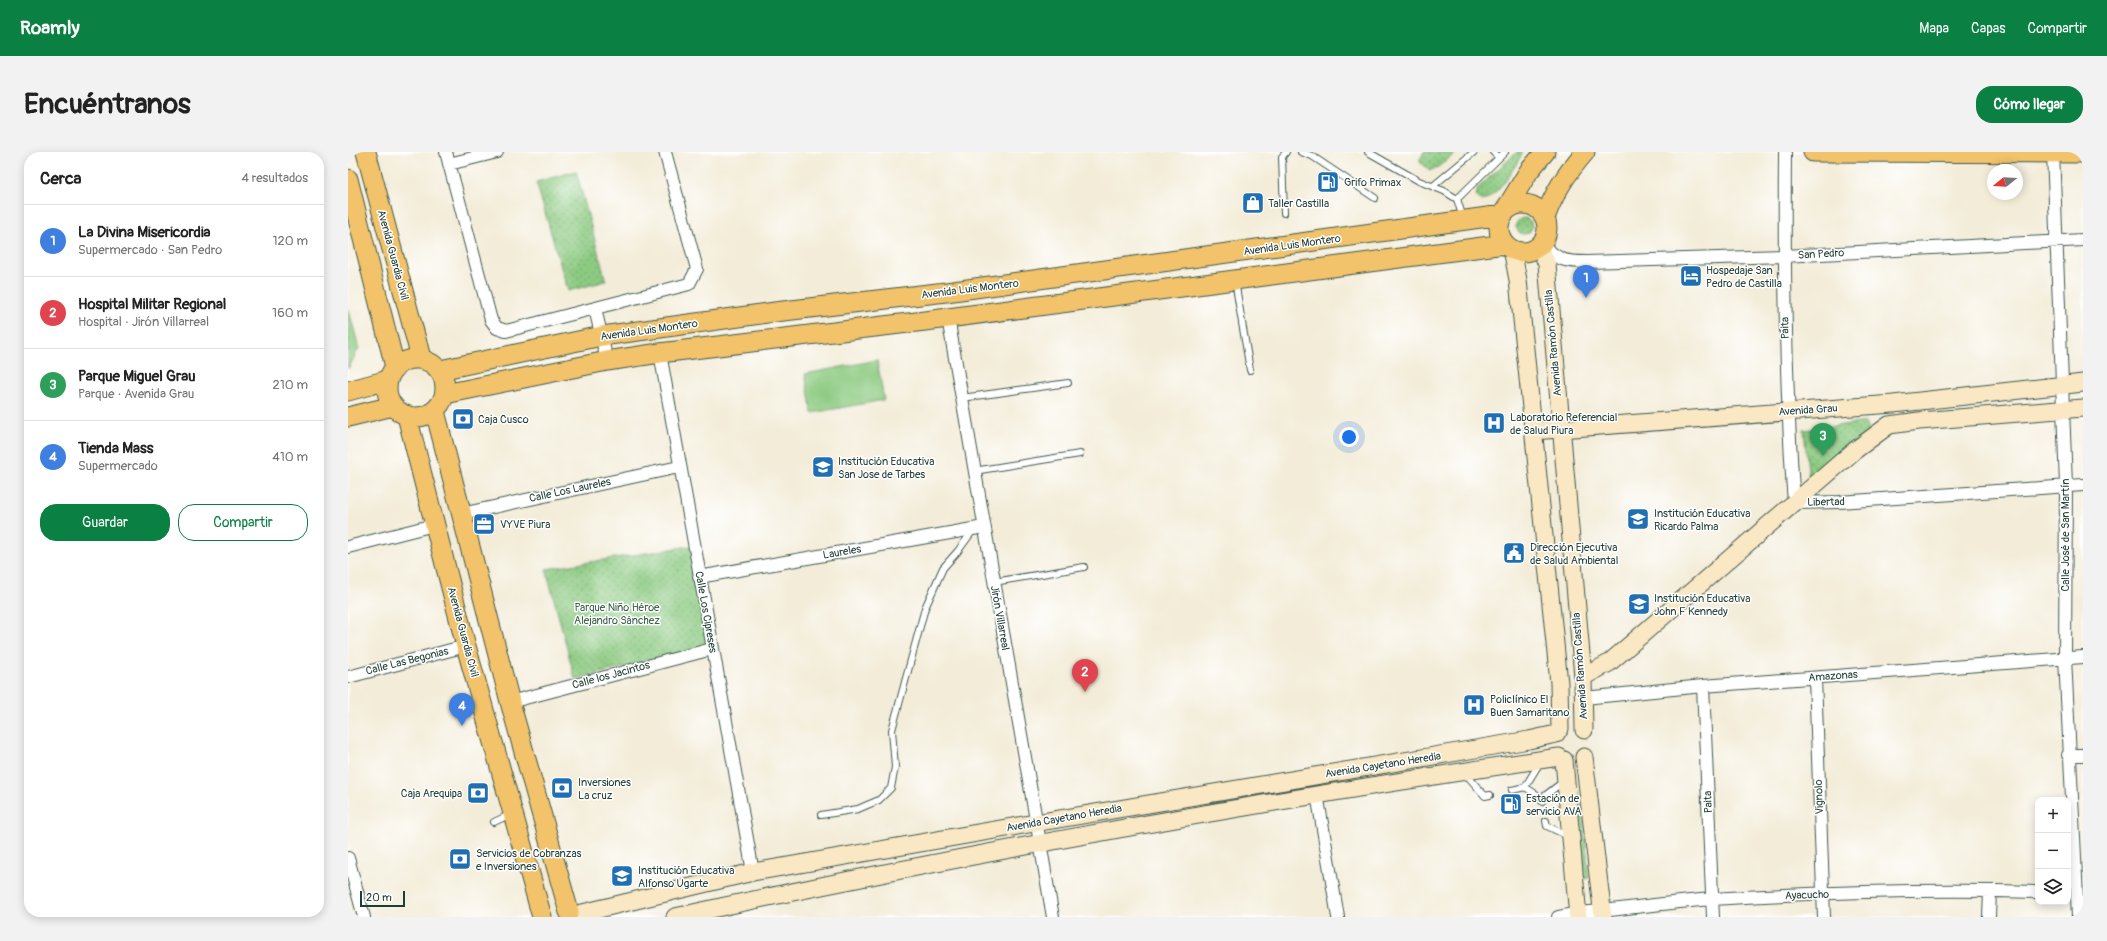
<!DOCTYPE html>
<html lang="es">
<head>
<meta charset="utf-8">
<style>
	:root { --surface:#fff; --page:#f2f2f2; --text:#222; --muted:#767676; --line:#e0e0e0; --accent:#0b8043 }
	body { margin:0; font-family:Pangolin,sans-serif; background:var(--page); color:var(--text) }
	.controls { position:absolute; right:12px; bottom:12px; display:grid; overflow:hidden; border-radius:8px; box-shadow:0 2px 10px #0003 }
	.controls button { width:36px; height:36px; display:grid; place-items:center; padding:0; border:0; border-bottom:1px solid var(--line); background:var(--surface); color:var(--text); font:20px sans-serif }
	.compass { position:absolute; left:1639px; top:12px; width:36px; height:36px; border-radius:50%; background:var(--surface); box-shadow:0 2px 10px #0003; rotate:252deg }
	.scale { position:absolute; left:12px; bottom:10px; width:45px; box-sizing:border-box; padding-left:4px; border:2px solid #1f3d34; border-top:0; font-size:11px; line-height:14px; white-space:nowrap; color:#1f3d34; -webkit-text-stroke:3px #fff; paint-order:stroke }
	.you { position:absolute; left:1001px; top:285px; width:14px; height:14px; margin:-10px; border:3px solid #fff; border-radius:50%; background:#1a73e8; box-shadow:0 0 0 6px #1a73e833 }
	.badge { display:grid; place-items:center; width:26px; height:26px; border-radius:50%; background:var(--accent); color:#fff; font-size:13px; font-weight:700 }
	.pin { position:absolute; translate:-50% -33px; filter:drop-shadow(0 1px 2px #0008) }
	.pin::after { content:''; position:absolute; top:21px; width:14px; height:12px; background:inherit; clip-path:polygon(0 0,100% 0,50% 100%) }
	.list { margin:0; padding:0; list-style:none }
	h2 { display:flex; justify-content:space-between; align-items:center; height:52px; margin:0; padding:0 16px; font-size:17px }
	h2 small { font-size:13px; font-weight:400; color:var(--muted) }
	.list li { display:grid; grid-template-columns:26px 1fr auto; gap:12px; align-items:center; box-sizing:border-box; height:72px; padding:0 16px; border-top:1px solid var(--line) }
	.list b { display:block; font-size:15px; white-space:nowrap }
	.list p { margin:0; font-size:13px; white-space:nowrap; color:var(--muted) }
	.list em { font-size:13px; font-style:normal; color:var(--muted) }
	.actions { display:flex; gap:8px; padding:12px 16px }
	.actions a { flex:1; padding:9px 0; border:1px solid var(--accent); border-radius:16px; text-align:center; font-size:14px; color:var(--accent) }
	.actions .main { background:var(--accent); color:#fff }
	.icon { flex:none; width:22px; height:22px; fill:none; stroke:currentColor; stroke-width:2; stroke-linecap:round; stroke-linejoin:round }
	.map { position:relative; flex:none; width:1735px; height:765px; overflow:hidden; border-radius:16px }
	header { display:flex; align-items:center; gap:24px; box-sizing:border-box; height:56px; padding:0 20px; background:var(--accent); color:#fff }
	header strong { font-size:19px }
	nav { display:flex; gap:22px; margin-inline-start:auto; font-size:14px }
	.intro { display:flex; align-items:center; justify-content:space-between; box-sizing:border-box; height:96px; padding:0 24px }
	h1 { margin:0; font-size:28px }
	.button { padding:10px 18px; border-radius:16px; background:var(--accent); color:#fff; font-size:14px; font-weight:700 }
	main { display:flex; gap:24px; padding:0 24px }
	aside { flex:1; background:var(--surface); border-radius:16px; box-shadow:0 2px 10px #0003 }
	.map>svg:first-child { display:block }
</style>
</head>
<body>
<header>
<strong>Roamly</strong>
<nav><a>Mapa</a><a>Capas</a><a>Compartir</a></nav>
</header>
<div class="intro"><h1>Encuéntranos</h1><a class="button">Cómo llegar</a></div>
<main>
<aside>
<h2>Cerca<small>4 resultados</small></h2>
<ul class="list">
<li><span class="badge" style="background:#3f7fe0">1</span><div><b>La Divina Misericordia</b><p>Supermercado · San Pedro</p></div><em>120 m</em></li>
<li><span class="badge" style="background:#e0444e">2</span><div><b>Hospital Militar Regional</b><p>Hospital · Jirón Villarreal</p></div><em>160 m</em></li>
<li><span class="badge" style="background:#2e9e5b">3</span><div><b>Parque Miguel Grau</b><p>Parque · Avenida Grau</p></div><em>210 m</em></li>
<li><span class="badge" style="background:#3f7fe0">4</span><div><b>Tienda Mass</b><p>Supermercado</p></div><em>410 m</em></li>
</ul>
<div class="actions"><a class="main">Guardar</a><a>Compartir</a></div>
</aside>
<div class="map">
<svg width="1735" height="765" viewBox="0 0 1735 765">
	<defs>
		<pattern id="green-dots" width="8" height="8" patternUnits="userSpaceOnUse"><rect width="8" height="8" fill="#8dcb82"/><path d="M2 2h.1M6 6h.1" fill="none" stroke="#73a66b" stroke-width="1.8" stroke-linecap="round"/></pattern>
	</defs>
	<rect width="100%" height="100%" fill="#fff"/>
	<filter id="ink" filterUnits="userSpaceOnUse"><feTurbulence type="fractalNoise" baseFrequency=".025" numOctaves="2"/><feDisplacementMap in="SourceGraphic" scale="8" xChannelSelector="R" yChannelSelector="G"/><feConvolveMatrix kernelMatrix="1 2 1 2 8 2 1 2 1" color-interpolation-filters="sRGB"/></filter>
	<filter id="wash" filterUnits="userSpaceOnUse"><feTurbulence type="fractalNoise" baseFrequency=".012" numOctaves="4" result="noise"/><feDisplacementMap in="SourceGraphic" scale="16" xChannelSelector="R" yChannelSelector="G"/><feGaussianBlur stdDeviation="0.9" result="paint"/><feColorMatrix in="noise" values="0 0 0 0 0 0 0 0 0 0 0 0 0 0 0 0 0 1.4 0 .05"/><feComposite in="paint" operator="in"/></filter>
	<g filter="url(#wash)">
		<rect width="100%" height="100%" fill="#f3ecd8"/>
		<path fill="url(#green-dots)" stroke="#56845b" d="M1076 0H1109L1090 15 1081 19 1071 9Z
			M1169 0H1175C1168 14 1149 45 1134 49L1128 44 1130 36Z
			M228 19 258 129 220 139 188 30Z
			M1168 74a8 8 0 1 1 16 0a8 8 0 1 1-16 0Z
			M1518 270 1522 279 1461 329 1456 278Z
			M342 394 359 491 348 498 227 527 198 417Z
			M1230 655 1235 657 1241 726 1235 727Z"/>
		<path fill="#8dcb82" stroke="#56845b" d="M0 155 11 196 0 217Z
			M529 208 536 248 464 261 457 222Z"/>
	</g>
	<g filter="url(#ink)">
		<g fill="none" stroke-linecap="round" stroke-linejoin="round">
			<g stroke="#3f574d" stroke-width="8">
				<path id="lane" d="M953 0 964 4 1027 46
					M1020 0 1071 29 1096 39 1109 47 1115 66
					M1145 0 1151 6
					M1085 34 1126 0
					M1109 47 1157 0
					M936 61 934 5 938 0
					M887 129 902 218
					M614 246 720 231
					M626 319 732 302
					M646 430 736 415
					M1117 621 1137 644 1142 643
					M1177 635 1194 646
					M1164 638 1177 635 1191 612
					M1194 649V646L1216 629
					M473 663 510 657 531 648 543 636 547 615 544 578 577 456 595 416 610 399 626 377
					M1198 669 1199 674 1220 684
					M146 670 163 662"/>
			</g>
			<g stroke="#3f574d" stroke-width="14">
				<path id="street" d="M98 0 143 168 149 176 158 179 341 132 349 117 317 0
					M1437 0C1436 117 1437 234 1446 351L1491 350 1735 333
					M1705 0 1718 333 1717 506 1730 765
					M101 12 149 0
					M1193 92C1211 108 1215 110 1239 110L1436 104 1735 88
					M247 156 259 209
					M600 166 705 765
					M312 201 405 720
					M113 362 331 315
					M0 395 86 373
					M351 425 636 375
					M0 525 118 494
					M1467 526 1476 765
					M1355 534 1365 765
					M1236 546 1355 534 1735 505
					M162 550 364 497
					M1720 603H1735
					M969 642 990 765
					M0 706 16 765
					M1210 765 1229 761C1275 758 1320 750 1365 747 1473 740 1582 737 1690 740
					M1641 765 1642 739"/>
			</g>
			<g stroke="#3f574d" stroke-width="19">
				<path id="secondary" d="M1191 94 1199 112 1235 525 1236 578
					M1164 97 1170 128 1211 531 1212 577
					M1185 279 1545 252 1735 231
					M1235 525 1261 511 1506 299 1541 273 1571 269 1735 256
					M1236 605 1255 765
					M1216 608 1230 765
					M226 763 405 720 687 671 1181 588 1208 582
					M327 765C618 701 916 649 1211 605"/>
			</g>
			<g stroke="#3f574d" stroke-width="21">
				<path id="primary" d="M18 0 73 206
					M1465 0 1735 1
					M0 27 47 215
					M1151 76a24 24 0 1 1 48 0a24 24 0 1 1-48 0Z
					M1156 60 1181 19 1197 0
					M1197 66C1206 40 1219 21 1237 0
					M39 236a29 29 0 1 1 58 0a29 29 0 1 1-58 0Z
					M92 218 254 184 427 160 598 140 1154 63
					M0 239 40 228
					M97 242 259 209 312 201 585 168 1157 92
					M87 259 162 550 221 760
					M59 264 118 494 194 765
					M0 265 45 254"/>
			</g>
			<use href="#lane" stroke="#fff" stroke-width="6"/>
			<use href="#street" stroke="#fff" stroke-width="12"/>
			<use href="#secondary" stroke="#fae7c3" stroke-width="17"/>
			<use href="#primary" stroke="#f2c36a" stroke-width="19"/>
		</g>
	</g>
	<defs>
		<g id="fuel-square" transform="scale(1.15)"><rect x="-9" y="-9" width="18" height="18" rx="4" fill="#1f6fb2" stroke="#fff"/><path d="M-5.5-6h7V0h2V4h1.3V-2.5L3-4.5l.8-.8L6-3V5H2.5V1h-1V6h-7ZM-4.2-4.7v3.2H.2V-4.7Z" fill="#fff"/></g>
		<g id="shop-square" transform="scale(1.15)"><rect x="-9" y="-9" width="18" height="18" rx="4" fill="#1f6fb2" stroke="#fff"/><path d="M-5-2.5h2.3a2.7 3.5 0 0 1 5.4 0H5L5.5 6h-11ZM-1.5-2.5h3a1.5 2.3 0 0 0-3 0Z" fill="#fff"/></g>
		<g id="hotel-square" transform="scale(1.15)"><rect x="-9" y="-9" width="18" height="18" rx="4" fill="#1f6fb2" stroke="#fff"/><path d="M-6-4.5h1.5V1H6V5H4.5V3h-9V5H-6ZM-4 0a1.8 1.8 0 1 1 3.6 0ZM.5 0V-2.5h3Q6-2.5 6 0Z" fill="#fff"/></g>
		<g id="bank-square" transform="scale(1.15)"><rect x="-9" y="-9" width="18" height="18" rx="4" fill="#1f6fb2" stroke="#fff"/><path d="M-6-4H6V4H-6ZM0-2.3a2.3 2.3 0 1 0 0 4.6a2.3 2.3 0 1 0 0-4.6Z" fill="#fff"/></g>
		<g id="hospital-square" transform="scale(1.15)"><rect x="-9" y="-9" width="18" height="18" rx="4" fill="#1f6fb2" stroke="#fff"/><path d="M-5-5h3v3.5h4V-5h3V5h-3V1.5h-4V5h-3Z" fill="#fff"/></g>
		<g id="school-square" transform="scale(1.15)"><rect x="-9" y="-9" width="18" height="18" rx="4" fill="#1f6fb2" stroke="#fff"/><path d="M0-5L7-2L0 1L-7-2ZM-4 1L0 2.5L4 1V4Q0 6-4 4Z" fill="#fff"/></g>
		<g id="office-square" transform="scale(1.15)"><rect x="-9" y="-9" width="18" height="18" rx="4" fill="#1f6fb2" stroke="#fff"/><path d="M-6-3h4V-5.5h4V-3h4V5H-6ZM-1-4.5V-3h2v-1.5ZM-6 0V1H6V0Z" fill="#fff"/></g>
		<g id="civic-square" transform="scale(1.15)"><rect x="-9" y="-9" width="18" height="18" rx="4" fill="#1f6fb2" stroke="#fff"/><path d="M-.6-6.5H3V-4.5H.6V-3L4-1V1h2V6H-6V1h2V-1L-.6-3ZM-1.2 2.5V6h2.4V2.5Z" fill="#fff"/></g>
	</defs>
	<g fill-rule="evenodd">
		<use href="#fuel-square" x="980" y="30"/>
		<use href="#shop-square" x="905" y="51"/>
		<use href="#hotel-square" x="1343" y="124"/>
		<use href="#bank-square" x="115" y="267"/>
		<use href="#hospital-square" x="1146" y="271"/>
		<use href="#school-square" x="475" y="315"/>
		<use href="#school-square" x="1290" y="367"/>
		<use href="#office-square" x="136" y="372"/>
		<use href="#civic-square" x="1166" y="401"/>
		<use href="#school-square" x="1291" y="452"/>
		<use href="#hospital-square" x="1126" y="553"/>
		<use href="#bank-square" x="214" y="636"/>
		<use href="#bank-square" x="130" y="641"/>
		<use href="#fuel-square" x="1163" y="652"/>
		<use href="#bank-square" x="112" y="707"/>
		<use href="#school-square" x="274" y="724"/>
	</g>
	<g text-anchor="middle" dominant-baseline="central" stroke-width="3" stroke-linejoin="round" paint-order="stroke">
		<g font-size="11" fill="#1f3d34" stroke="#fff" text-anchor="start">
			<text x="996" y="30">Grifo Primax</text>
			<text x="920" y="51">Taller Castilla</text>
			<text x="1358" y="118">Hospedaje San<tspan x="1358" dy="13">Pedro de Castilla</tspan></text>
			<text x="1162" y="265">Laboratorio Referencial<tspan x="1162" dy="13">de Salud Piura</tspan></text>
			<text x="130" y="267">Caja Cusco</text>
			<text x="490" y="309">Institución Educativa<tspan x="490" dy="13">San Jose de Tarbes</tspan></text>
			<text x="1306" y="361">Institución Educativa<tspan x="1306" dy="13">Ricardo Palma</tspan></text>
			<text x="152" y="372">VYVE Piura</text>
			<text x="1182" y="395">Dirección Ejecutiva<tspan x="1182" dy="13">de Salud Ambiental</tspan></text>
			<text x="1306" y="446">Institución Educativa<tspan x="1306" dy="13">John F Kennedy</tspan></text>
			<text x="1142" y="547">Policlínico El<tspan x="1142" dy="13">Buen Samaritano</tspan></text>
			<text x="230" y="630">Inversiones<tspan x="230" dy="13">La cruz</tspan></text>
			<text x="114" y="641" text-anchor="end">Caja Arequipa</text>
			<text x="1178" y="646">Estación de<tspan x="1178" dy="13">servicio AVA</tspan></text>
			<text x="128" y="701">Servicios de Cobranzas<tspan x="128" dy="13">e Inversiones</tspan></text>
			<text x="290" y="718">Institución Educativa<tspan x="290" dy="13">Alfonso Ugarte</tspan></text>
		</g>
		<g font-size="11" fill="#1f3d34" stroke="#fff">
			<text transform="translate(944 93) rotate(-8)">Avenida Luis Montero</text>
			<text transform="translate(1473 102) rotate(-3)">San Pedro</text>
			<text transform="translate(45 103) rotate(75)">Avenida Guardia Civil</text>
			<text transform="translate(622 137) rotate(-7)">Avenida Luis Montero</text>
			<text transform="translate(1437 176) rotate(-91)">Paita</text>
			<text transform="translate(301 178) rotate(-8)">Avenida Luis Montero</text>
			<text transform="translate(1205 191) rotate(-95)">Avenida Ramón Castilla</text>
			<text transform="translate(1460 258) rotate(-4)">Avenida Grau</text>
			<text transform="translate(222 338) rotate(-12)">Calle Los Laureles</text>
			<text transform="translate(1478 350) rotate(-1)">Libertad</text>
			<text transform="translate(1717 383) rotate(-90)">Calle José de San Martín</text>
			<text transform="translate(494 400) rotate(-10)">Laureles</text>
			<text transform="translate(358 460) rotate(80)">Calle Los Cipreses</text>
			<text transform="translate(652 466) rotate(80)">Jirón Villarreal</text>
			<text transform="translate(115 480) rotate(75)">Avenida Guardia Civil</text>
			<text transform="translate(59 509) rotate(-14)">Calle Las Begonias</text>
			<text transform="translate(1232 514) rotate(-94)">Avenida Ramón Castilla</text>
			<text transform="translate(263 523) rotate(-15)">Calle los Jacintos</text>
			<text transform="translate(1485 524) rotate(-4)">Amazonas</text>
			<text transform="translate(1035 613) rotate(-9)">Avenida Cayetano Heredia</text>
			<text transform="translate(1471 645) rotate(-92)">Vignolo</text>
			<text transform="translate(1360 650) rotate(-92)">Paita</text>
			<text transform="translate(716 666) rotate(-10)">Avenida Cayetano Heredia</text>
			<text transform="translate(1459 743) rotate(-2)">Ayacucho</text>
		</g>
		<g font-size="11" fill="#3a6048" stroke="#fff">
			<text x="269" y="455">Parque Niño Héroe<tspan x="269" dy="13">Alejandro Sánchez</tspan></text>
		</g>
	</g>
</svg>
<div class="controls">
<button>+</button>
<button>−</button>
<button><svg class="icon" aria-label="layers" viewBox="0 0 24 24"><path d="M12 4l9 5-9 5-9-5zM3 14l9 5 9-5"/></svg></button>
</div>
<svg class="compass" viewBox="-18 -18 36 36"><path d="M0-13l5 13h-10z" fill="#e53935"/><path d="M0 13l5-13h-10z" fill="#767676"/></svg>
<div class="scale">20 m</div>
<div class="you"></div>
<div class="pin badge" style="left:1238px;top:146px;background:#3f7fe0">1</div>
<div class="pin badge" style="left:737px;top:540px;background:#e0444e">2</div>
<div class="pin badge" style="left:1475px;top:304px;background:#2e9e5b">3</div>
<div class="pin badge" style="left:114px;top:574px;background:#3f7fe0">4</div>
</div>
</main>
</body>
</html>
